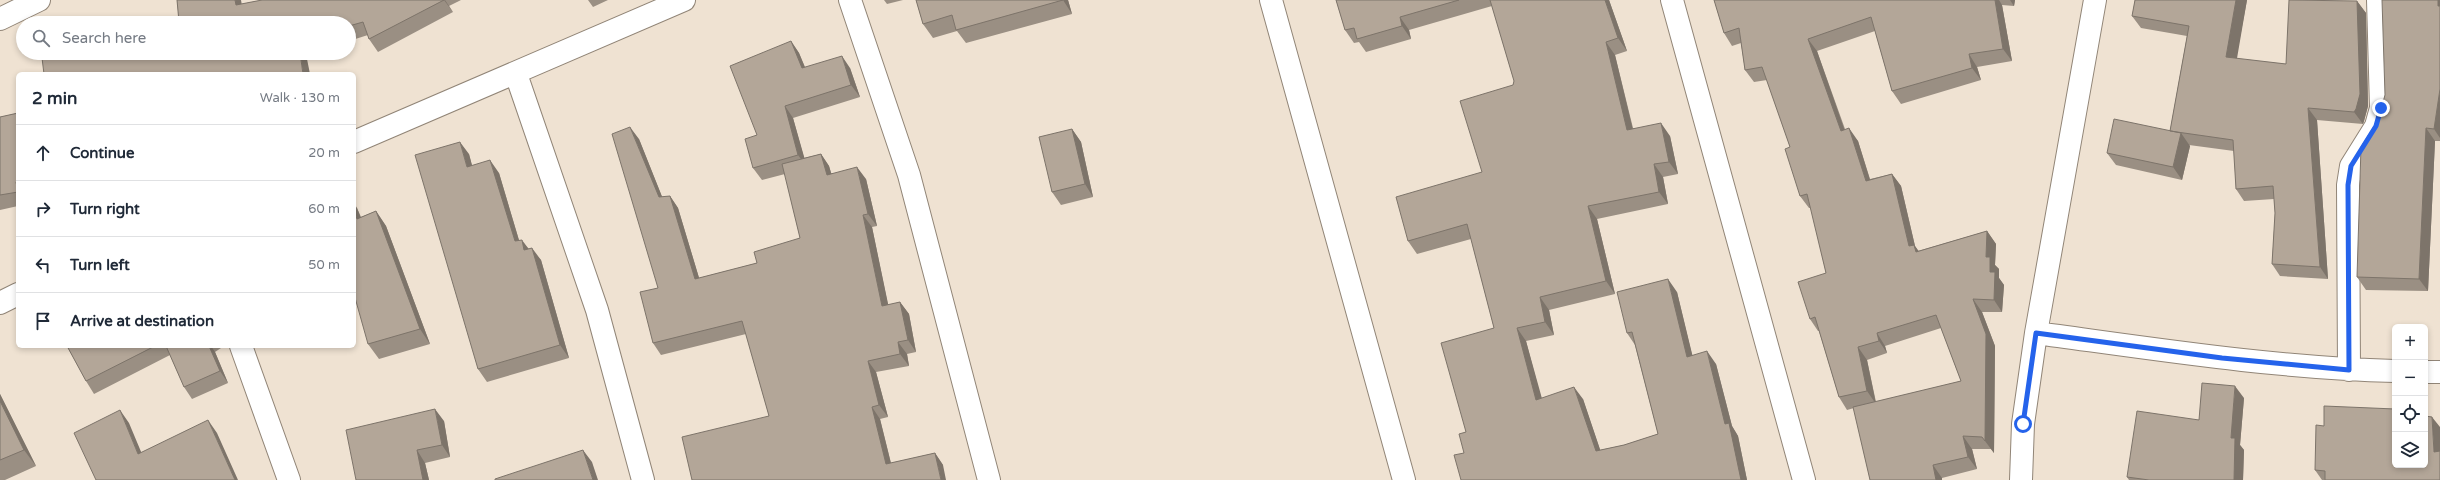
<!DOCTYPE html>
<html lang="en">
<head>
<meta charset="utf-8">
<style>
	:root { --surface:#fff; --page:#f6f6f7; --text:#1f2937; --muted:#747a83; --line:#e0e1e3 }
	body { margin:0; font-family:"Varela Round",sans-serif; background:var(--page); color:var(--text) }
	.controls { position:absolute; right:12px; bottom:12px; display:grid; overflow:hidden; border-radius:6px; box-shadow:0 2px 6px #0003 }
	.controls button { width:36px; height:36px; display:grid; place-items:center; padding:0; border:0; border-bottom:1px solid var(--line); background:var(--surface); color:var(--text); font:20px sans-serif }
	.stop { position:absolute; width:12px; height:12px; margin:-9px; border:3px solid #2563eb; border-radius:50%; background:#fff }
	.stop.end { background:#2563eb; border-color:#fff; box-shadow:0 1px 4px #0008 }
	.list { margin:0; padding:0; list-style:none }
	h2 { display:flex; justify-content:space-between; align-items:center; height:52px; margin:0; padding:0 16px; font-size:17px }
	h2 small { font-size:13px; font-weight:400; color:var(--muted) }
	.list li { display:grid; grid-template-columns:26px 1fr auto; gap:12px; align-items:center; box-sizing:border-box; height:56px; padding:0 16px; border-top:1px solid var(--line) }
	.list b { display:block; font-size:15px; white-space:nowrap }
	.list em { font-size:13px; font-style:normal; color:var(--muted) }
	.icon { flex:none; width:22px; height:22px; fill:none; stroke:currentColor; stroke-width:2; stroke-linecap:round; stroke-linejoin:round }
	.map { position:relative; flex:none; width:2440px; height:480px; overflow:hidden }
	.search { position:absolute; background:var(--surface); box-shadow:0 2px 6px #0003; left:16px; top:16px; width:340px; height:44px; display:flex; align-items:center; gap:10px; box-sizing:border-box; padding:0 14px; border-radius:22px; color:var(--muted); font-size:15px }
	.panel { position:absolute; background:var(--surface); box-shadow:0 2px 6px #0003; left:16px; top:72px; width:340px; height:276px; border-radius:6px }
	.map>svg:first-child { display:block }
</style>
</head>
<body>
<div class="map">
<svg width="2440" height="480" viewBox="0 0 2440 480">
	<rect width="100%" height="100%" fill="#efe2d2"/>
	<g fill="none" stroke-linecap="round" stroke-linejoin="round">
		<g stroke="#918577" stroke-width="24">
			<path id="street" d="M850 0 909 175 989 480
				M1271 0 1404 480
				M1672 0 1804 480
				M516 74 597 310 643 480
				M354 142 684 0
				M0 303 18 294
				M2036 333C2155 349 2275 368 2395 371
				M241 346 289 480
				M2349 370 2348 185 2351 166 2376 126 2381 108 2378 0
				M2425 372H2440
				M2021 480 2023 424 2036 333 2095 0"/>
		</g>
		<g stroke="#918577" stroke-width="24">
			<path id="secondary" d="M0 19 39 0"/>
		</g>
		<use href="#street" stroke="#fff" stroke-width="22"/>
		<use href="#secondary" stroke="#fff" stroke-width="22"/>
	</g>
	<path fill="#9a8f83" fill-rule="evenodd" d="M177 0H241V4L262 0H461L449 6 453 12 378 52 369 39 368 35 349 41V23L179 22Z
		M588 0H608L593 7Z
		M884 0H903L887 4Z
		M916 0H1068L1072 14 966 43 957 31 933 38 923 24Z
		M1336 0H1609L1627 51 1615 55 1633 128 1670 136 1678 174 1663 177 1668 204 1597 219 1615 294 1549 310 1554 335 1526 341 1541 398 1583 399 1600 450 1624 445 1658 434 1635 345 1627 333 1677 292 1692 355 1716 364 1732 426 1738 436 1747 480H1461L1466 432 1494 328 1471 239 1417 254 1408 241 1482 172 1513 85 1514 81 1492 6 1409 30 1411 39 1366 52 1359 42 1354 43 1345 30Z
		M1714 0H2015L2014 6 2002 5 2012 61 1977 67 1981 80 1901 104 1892 91 1875 31 1817 51 1845 129 1858 141 1870 179 1892 174 1901 186 1915 246 1918 251 1987 231 1996 244 1995 265 1999 269V278L2004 285 2002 312H1982L1995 346 1994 453 1991 449H1972L1977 469 1942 478V480H1870L1854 408 1847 410 1839 397 1819 331H1818L1810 319 1826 273 1811 208H1809L1800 196 1790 147 1767 80 1754 82 1745 70 1741 43 1732 46 1724 33ZM1941 328 1961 381 1876 402 1867 360 1887 353 1885 346Z
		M2135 0H2247L2236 59 2286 64 2357 1 2366 13 2368 106 2364 121 2363 124 2317 120 2328 279 2280 276 2272 264 2275 213 2274 199 2244 201 2236 189 2234 151 2189 145 2190 146 2182 180 2116 165 2107 153 2170 131 2187 36 2141 28 2132 16Z
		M2440 0V141H2435L2428 291 2366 290 2357 277 2378 120 2385 95Z
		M791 41 799 53 805 67 850 68 860 97 793 118 804 158 821 154 829 166 831 173 866 179 877 226 872 227 888 305 900 302 909 314 916 352 907 354 909 366 876 372 888 417 880 419 891 463 935 453 943 465 692 480 769 416 746 334 661 355 653 343 658 288 639 139 662 197 670 196 678 208 699 278 757 263 800 238 785 174 762 180 753 168 757 135Z
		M18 113V206L0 210V117Z
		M1072 129 1081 142 1093 197 1061 205 1052 192Z
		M469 154 472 166 499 173 519 240 541 260 569 358 487 382 478 369Z
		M357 208 361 217 376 211 386 226 430 344 379 359 368 344Z
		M67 346H220L221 348 215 352 228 383 192 399 184 387 170 355 94 394 86 381Z
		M0 394 36 466 5 480H0Z
		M2244 398 2240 445 2244 450 2243 480H2129L2127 477 2199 420Z
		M444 421 450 457 425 463 429 480H356Z
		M2324 426 2440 480H2322L2315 470Z"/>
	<path fill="#7d746a" d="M235 0H241L244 17 236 5Z
		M444 0H445L453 12Z
		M1063 0H1068L1072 14Z
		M1605 0H1609L1627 51 1618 38Z
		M1995 0H1999L2002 5 2012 61 2003 49Z
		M2010 0H2015L2014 6Z
		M2236 0H2247L2235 70 2226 57Z
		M2438 0H2440V10L2438 6Z
		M2357 1 2366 13 2368 106 2364 121 2363 124 2354 112Z
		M1400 17 1409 30 1411 39 1402 26Z
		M1808 39 1817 51 1849 143 1841 131Z
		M791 41 799 53 810 80 802 68Z
		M1606 42 1615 55 1636 143 1627 130Z
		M300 53H306V54L310 74H303Z
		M1969 54 1977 67 1981 80 1972 68Z
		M842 56 850 68 860 97 851 85Z
		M2440 89V138L2434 129Z
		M785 106 793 118 807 167 798 155Z
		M2308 108 2317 120 2328 279 2320 267Z
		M1661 123 1670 136 1678 174 1669 162Z
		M630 127 639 139 667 209 659 197Z
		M1849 128 1858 141 1874 193 1866 181Z
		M2426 128 2435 141 2428 291 2419 279Z
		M1072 129 1081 142 1093 197 1085 184Z
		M2181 133 2190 146 2182 180 2173 167Z
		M460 142 469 154 476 180 467 167Z
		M821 154 829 166 835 186 827 175Z
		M490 160 499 173 523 254 515 241Z
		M1654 164 1663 177 1668 204 1659 192Z
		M857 167 866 179 877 226 868 214Z
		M1892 174 1901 186 1915 246 1923 257 1909 246Z
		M670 196 678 208 703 291 695 279Z
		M354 203 357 208 367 234 357 219 354 211Z
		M1588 206 1597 219 1615 294 1606 281Z
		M376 211 386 226 430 344 420 329Z
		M863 215 872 227 891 318 882 306Z
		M1987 231 1996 244 1995 265 1999 269V278L2004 285 2002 312 1994 300 1990 272 1986 257Z
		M522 240 531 252 524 250Z
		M532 248 541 260 569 358 560 345Z
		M1668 279 1677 292 1696 370 1687 357Z
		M1540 297 1549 310 1554 335 1545 322Z
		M1973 299 1982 312 1995 346 1994 453 1985 441Z
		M900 302 909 314 916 352 908 340Z
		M1517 328 1526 341 1546 413 1536 400Z
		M1877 333 1885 346 1887 353 1879 341Z
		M898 342 907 354 909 366 900 354Z
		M209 346H211L215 352 228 383 220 371Z
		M1858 347 1867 360 1876 404 1867 391Z
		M1707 351 1716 364 1732 426 1738 436 1747 480H1741L1725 424Z
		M868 361 876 372 888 417 879 405Z
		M2235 386 2244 398 2240 445 2244 450 2243 480H2234L2231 438Z
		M1574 387 1583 399 1605 464 1596 451Z
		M0 394 36 466 24 450 0 401Z
		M872 407 880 419 894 476 886 464Z
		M435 409 444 421 450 457 442 445Z
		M120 410 129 423 147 466 138 454Z
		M2432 417 2440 427V460L2434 452Z
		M208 420 217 433 238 480H235Z
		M1963 436 1972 449 1977 469 1968 457Z
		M417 450 425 463 429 480H423Z
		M583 450 592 462 598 480H593Z
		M935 453 943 465 946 480H941Z
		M1933 465 1942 478V480H1936Z"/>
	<path fill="#b3a698" stroke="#7d746a" d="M177 0H235L236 5 262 0H444L369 39 363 22 349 26V23H170L179 22Z
		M916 0H1063L956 30 952 15 923 24Z
		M1336 0H1459L1400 17 1402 26 1357 39 1354 28 1345 30Z
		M1490 0H1605L1618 38 1606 42 1627 130 1661 123 1669 162 1654 164 1659 192 1588 206 1606 281 1540 297 1545 322 1517 328 1536 400 1574 387 1596 451 1624 445 1658 434 1632 332 1627 333 1617 292 1668 279 1687 357 1707 351 1725 424 1729 423 1741 480H1461L1454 455 1464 453 1459 434 1466 432 1441 343 1494 328 1467 224 1408 241 1396 197 1482 172 1460 101 1513 85 1514 81Z
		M1714 0H1995L2003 49 1969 54 1972 68 1892 91 1871 17 1808 39 1841 131 1849 128 1866 181 1892 174 1909 246 1914 245 1916 252 1987 231 1986 257H1990V272H1995L1994 300 1973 299 1986 334 1985 441 1982 437 1963 436 1968 457 1933 465 1936 480H1870L1853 407 1961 381 1936 315 1877 333 1879 341 1858 347 1867 391 1839 397 1815 317 1810 319 1798 282 1826 273 1807 194 1800 196 1785 149 1790 147 1762 67 1745 70 1739 28 1724 33Z
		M2135 0H2236L2226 57 2286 64 2289 0 2357 1 2360 94 2356 109 2354 112 2308 108 2320 267 2272 264 2275 213 2273 186 2236 189 2233 140 2170 131 2189 26 2132 16Z
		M2382 0H2438V6H2440V89L2434 129 2426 128 2419 279 2357 277 2361 147 2378 120 2385 95Z
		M791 41 802 68 842 56 851 85 785 106 798 155 753 168 745 139 757 135 730 66Z
		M79 53H300L303 74H44L42 58Z
		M18 113V182H16L18 192 0 195V117Z
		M2114 119 2181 133 2173 167 2107 153Z
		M630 127 659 197 670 196 695 279 757 263 754 252 800 238 782 164 821 154 827 175 857 167 868 214 863 215 882 306 900 302 908 340 898 342 900 354 868 361 879 405 872 407 886 464 935 453 941 480H692L682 437 769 416 742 321 653 343 640 292 658 288 612 134Z
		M1072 129 1085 184 1052 192 1039 137Z
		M460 142 467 167 490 160 515 241 522 240 524 250 532 248 560 345 478 369 415 155Z
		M354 211 357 219 376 211 420 329 368 344 354 294Z
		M67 346H155L86 381Z
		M166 346H209L220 371 184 387Z
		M2202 383 2235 386 2231 438H2235L2234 480H2149L2127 477 2137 411 2199 420Z
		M0 401 24 450 0 460Z
		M2324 406 2395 409V465H2425V416L2432 417 2434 452 2440 451V480H2325V471L2315 470 2316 425 2324 426Z
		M435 409 442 445 417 450 423 480H356L346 430Z
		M120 410 138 454 208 420 235 480H96L74 433Z
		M583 450 593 480H495V479Z"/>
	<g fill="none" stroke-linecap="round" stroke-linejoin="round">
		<path stroke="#2563eb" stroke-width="5" d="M2023 424 2036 333 2222 358 2349 370 2348 185 2351 166 2376 126 2381 108"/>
	</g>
</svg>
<div class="controls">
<button>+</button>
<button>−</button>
<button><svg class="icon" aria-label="locate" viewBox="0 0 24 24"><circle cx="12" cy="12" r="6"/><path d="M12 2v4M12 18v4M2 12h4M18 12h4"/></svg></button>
<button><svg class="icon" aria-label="layers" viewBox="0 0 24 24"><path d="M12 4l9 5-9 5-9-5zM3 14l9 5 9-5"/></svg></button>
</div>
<div class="stop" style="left:2023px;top:424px"></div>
<div class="stop end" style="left:2381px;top:108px"></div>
<div class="search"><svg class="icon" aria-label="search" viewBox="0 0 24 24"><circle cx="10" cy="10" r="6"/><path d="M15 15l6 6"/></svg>Search here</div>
<section class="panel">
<h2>2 min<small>Walk · 130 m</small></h2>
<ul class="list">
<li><svg class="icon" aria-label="ahead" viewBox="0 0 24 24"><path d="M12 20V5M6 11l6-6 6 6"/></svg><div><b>Continue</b></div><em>20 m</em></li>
<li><svg class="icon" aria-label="right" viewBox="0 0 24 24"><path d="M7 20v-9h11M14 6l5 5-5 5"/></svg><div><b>Turn right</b></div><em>60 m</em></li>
<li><svg class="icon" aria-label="left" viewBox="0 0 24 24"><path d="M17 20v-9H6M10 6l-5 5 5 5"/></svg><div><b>Turn left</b></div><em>50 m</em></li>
<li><svg class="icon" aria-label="arrive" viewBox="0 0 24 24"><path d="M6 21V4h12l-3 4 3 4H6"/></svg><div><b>Arrive at destination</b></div></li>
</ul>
</section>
</div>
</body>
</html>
